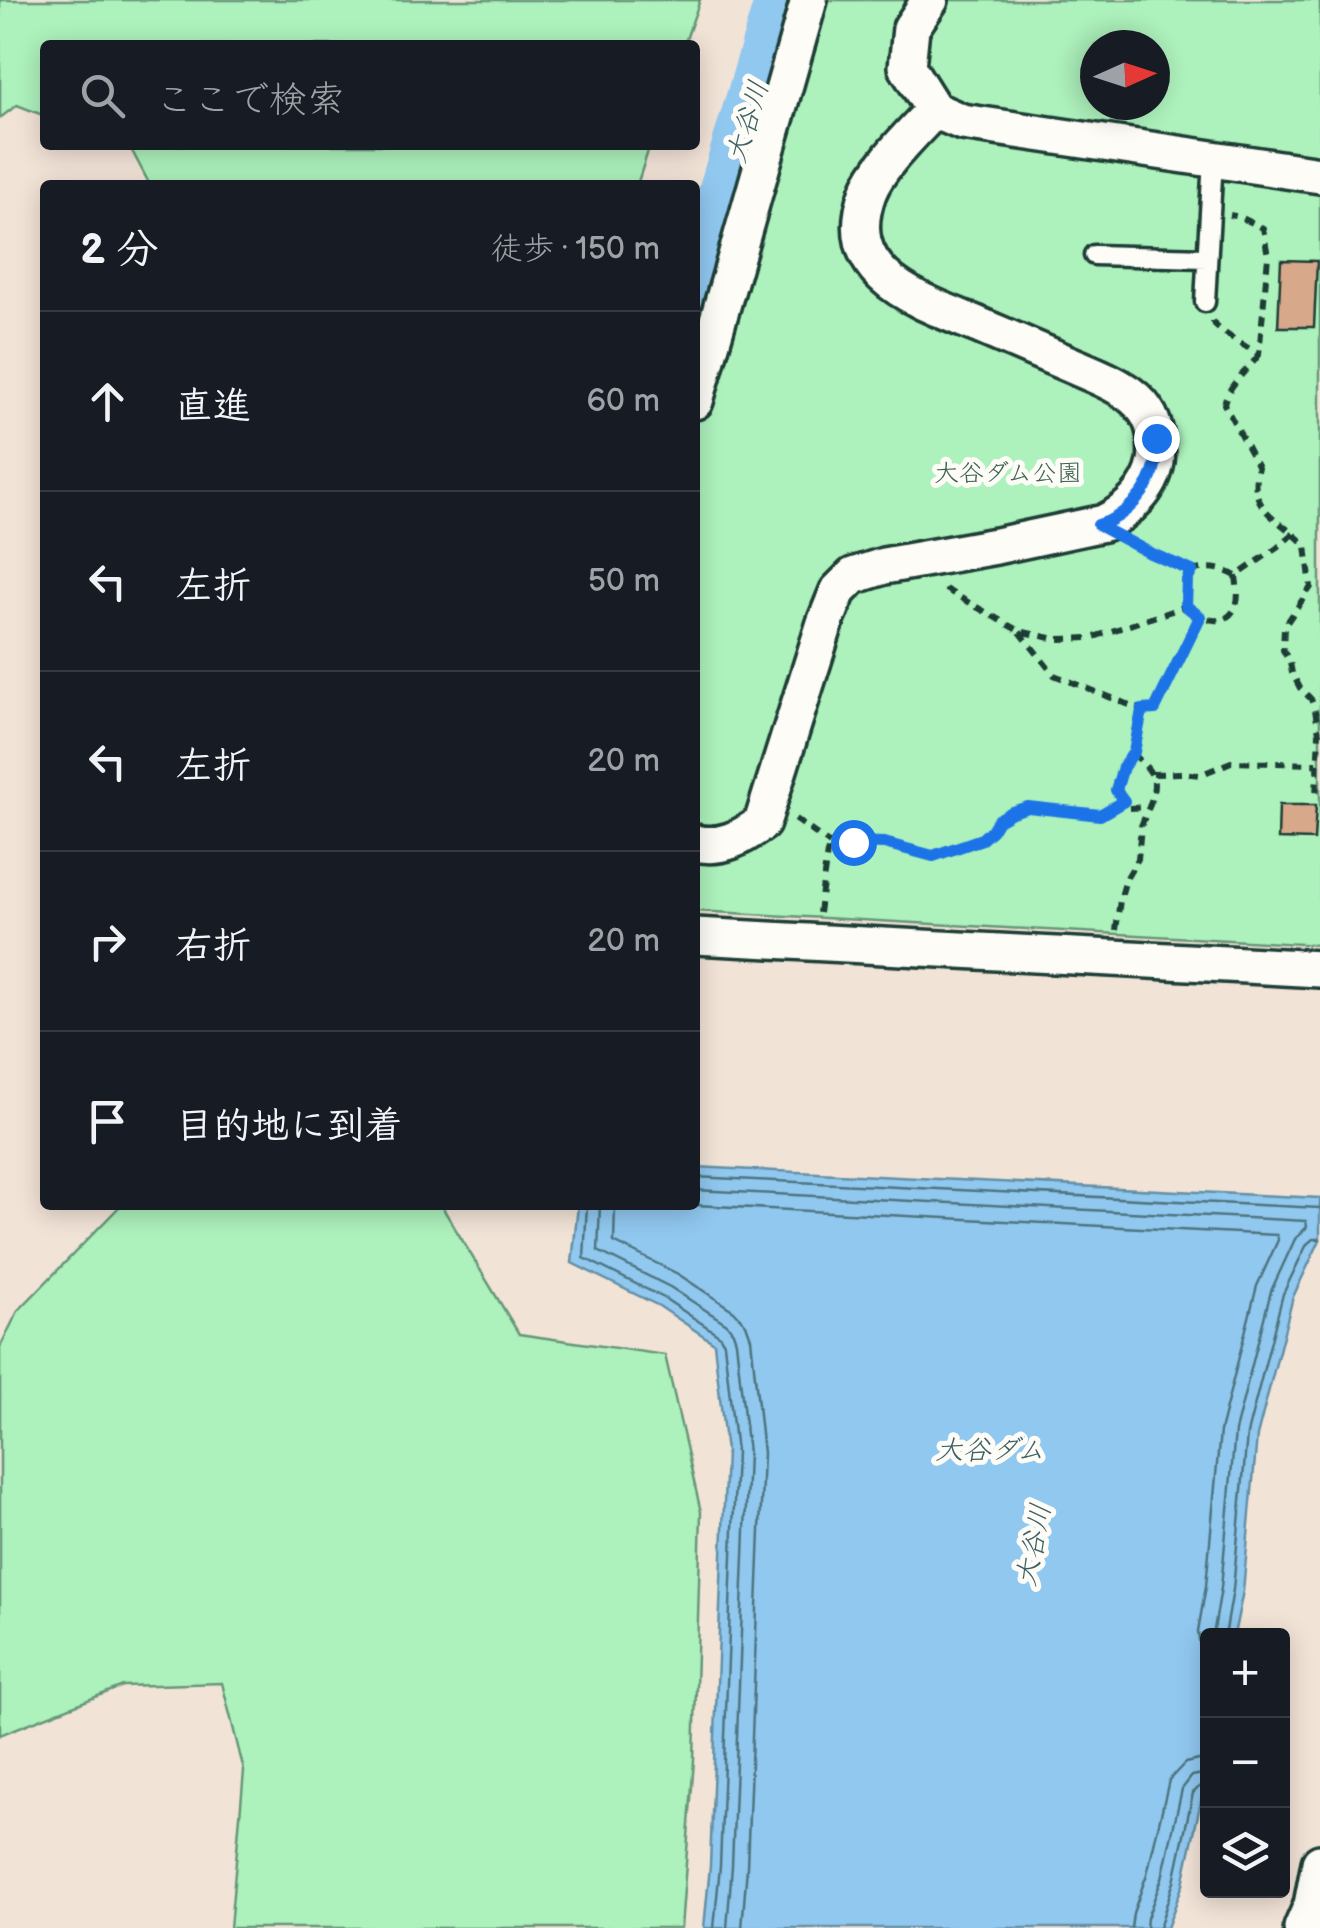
<!DOCTYPE html>
<html lang="ja">
<head>
<meta charset="utf-8">
<style>
	:root { --surface:#171b24; --page:#20242c; --text:#f1f3f6; --muted:#9ea1a6; --line:#363941 }
	body { margin:0; font-family:"Balsamiq Sans","Klee One",sans-serif; background:var(--page); color:var(--text) }
	.controls { position:absolute; right:30px; bottom:30px; display:grid; overflow:hidden; border-radius:10px; box-shadow:0 5px 25px #0003 }
	.controls button { width:90px; height:90px; display:grid; place-items:center; padding:0; border:0; border-bottom:2px solid var(--line); background:var(--surface); color:var(--text); font:50px sans-serif }
	.compass { position:absolute; left:1080px; top:30px; width:90px; height:90px; border-radius:50%; background:var(--surface); box-shadow:0 5px 25px #0003; rotate:87deg }
	.stop { position:absolute; width:30px; height:30px; margin:-22px; border:8px solid #1a73e8; border-radius:50%; background:#fff }
	.stop.end { background:#1a73e8; border-color:#fff; box-shadow:0 2px 10px #0008 }
	.list { margin:0; padding:0; list-style:none }
	h2 { display:flex; justify-content:space-between; align-items:center; height:130px; margin:0; padding:0 40px; font-size:42px }
	h2 small { font-size:32px; font-weight:400; color:var(--muted) }
	.list li { display:grid; grid-template-columns:65px 1fr auto; gap:30px; align-items:center; box-sizing:border-box; height:180px; padding:0 40px; border-top:2px solid var(--line) }
	.list b { display:block; font-size:38px; white-space:nowrap }
	.list em { font-size:32px; font-style:normal; color:var(--muted) }
	.icon { flex:none; width:55px; height:55px; fill:none; stroke:currentColor; stroke-width:2; stroke-linecap:round; stroke-linejoin:round }
	.map { position:relative; flex:none; width:1320px; height:1928px; overflow:hidden }
	.search { position:absolute; background:var(--surface); box-shadow:0 5px 25px #0003; left:40px; top:40px; width:660px; height:110px; display:flex; align-items:center; gap:25px; box-sizing:border-box; padding:0 35px; border-radius:10px; color:var(--muted); font-size:38px }
	.panel { position:absolute; background:var(--surface); box-shadow:0 5px 25px #0003; left:40px; top:180px; width:660px; height:1030px; border-radius:10px }
	.map>svg:first-child { display:block }
</style>
</head>
<body>
<div class="map">
<svg width="1320" height="1928" viewBox="0 0 1320 1928">
	<rect width="100%" height="100%" fill="#f2e3d7"/>
	<filter id="ink" filterUnits="userSpaceOnUse"><feTurbulence type="fractalNoise" baseFrequency=".01" numOctaves="2"/><feDisplacementMap in="SourceGraphic" scale="20" xChannelSelector="R" yChannelSelector="G"/><feConvolveMatrix kernelMatrix="1 2 1 2 8 2 1 2 1" color-interpolation-filters="sRGB"/></filter>
	<g filter="url(#ink)">
		<path fill="#adf1bc" stroke="#669778" stroke-width="2.5" fill-rule="evenodd" d="M0 0H700L684 45H45V116L17 105 0 118Z
			M798 0H1320V945L695 911V366ZM1095 45H1155V105H1095Z
			M120 145H650L637 185H150L131 149Z
			M121 1205H441L519 1334 665 1355 701 1512 694 1760 681 1928H230L244 1771 222 1683 123 1686 0 1735V1347L18 1311Z"/>
		<path fill="#91c8f0" stroke="#6390a5" stroke-width="2.5" d="M695 1167 1320 1198V1240L1293 1297 1257 1436 1243 1591 1234 1635 1208 1636 1207 1773 1183 1884 1167 1928H704L710 1866 726 1452 714 1343 659 1306 572 1263 578 1205H695Z"/>
		<g fill="none" stroke-linecap="round" stroke-linejoin="round">
			<path stroke="#4d757f" stroke-width="2.5" d="M695 1177 1320 1208
				M695 1190 1306 1221 1307 1227 1295 1239 1271 1291 1235 1431 1221 1588 1213 1636
				M587 1205 584 1258 664 1298 719 1335 724 1343 736 1452 720 1866 714 1928
				M600 1205 598 1251 670 1287 727 1324 733 1332 736 1341 748 1453 732 1866 727 1928
				M615 1205 614 1242 678 1274 734 1311 746 1324 751 1338 763 1453 747 1867 742 1928
				M695 1205 1277 1235 1278 1240 1257 1286 1220 1431 1206 1586 1198 1631 1200 1647 1208 1659
				M1225 1636 1233 1590 1247 1434 1283 1294 1307 1244 1313 1239H1320
				M1131 1928 1133 1913 1147 1874 1169 1780 1185 1763 1208 1758
				M1146 1928 1147 1918 1162 1878 1182 1789 1192 1776 1208 1773
				M1159 1928 1174 1881 1193 1793 1199 1787 1208 1785"/>
			<path stroke="#91c8f0" stroke-width="58" d="M695 302 784 0"/>
		</g>
		<path fill="#d8a88b" stroke="#1f3d34" stroke-width="2.5" d="M1281 260 1317 261 1314 327H1278Z
			M1279 805H1316L1314 840 1278 839Z"/>
		<g fill="none" stroke-linecap="round" stroke-linejoin="round">
			<g stroke="#1f3d34" stroke-width="25">
				<path id="service" d="M1094 255 1206 258
					M1205 302 1213 159"/>
			</g>
			<g stroke="#1f3d34" stroke-width="42">
				<path id="minor" d="M930 0 911 28 907 67 934 110 962 122 1320 175
					M695 401 809 0
					M695 843C722 849 741 838 762 823L825 623 838 591 853 576 884 566 996 546 1104 523C1128 511 1151 490 1156 462 1158 446 1156 425 1146 411 1132 389 1099 377 1076 367 1043 353 1011 339 978 325 918 300 838 276 868 193 878 166 914 132 934 110
					M695 936 1320 969
					M1302 1928 1312 1905 1320 1863"/>
			</g>
			<path stroke="#1f3d34" stroke-width="6" stroke-dasharray="10 8" stroke-linecap="butt" d="M1212 321C1219 332 1246 346 1259 355L1268 256 1263 228 1240 217 1230 215
				M1259 355C1247 371 1228 385 1224 404L1258 467C1246 511 1280 518 1306 546L1311 587 1284 627 1283 650 1290 663 1292 673 1300 688 1311 699 1315 710 1319 733 1316 796
				M1130 542 1192 571
				M1236 576C1237 586 1240 599 1235 608 1224 630 1198 618 1186 606L1187 579 1192 571C1209 566 1221 568 1236 576L1277 548 1294 533
				M945 589 1019 631 1056 639 1091 638 1186 606
				M1020 632 1054 675 1142 710 1155 709 1200 617
				M1133 753C1154 775 1159 777 1149 807L1128 808 1116 790 1123 767 1133 753 1142 710
				M1153 774 1181 773 1200 775 1231 762 1317 764
				M795 819 830 844
				M819 913 827 853 830 844 884 843 933 856 982 839 992 830 998 820 1011 811 1029 807 1100 815 1123 801
				M1116 930 1120 900 1126 879 1138 859 1141 826 1149 807"/>
			<use href="#service" stroke="#fdfcf7" stroke-width="18"/>
			<use href="#minor" stroke="#fdfcf7" stroke-width="35"/>
		</g>
	</g>
	<g fill="none" stroke-linecap="round" stroke-linejoin="round" filter="url(#ink)">
		<path stroke="#1a73e8" stroke-width="12" d="M853 842 884 843 933 856 982 839 992 830 998 820 1012 812 1028 807 1100 815 1124 801 1116 790 1123 767 1134 752 1142 710 1155 709 1200 617 1186 606 1187 580 1192 571 1150 553 1098 525C1125 518 1151 490 1156 462 1157 455 1156 446 1156 438"/>
	</g>
	<g text-anchor="middle" dominant-baseline="central" stroke-width="10" stroke-linejoin="round" paint-order="stroke">
		<g font-size="25" fill="#3b614f" stroke="#fdfcf7">
			<text x="1008" y="473">大谷ダム公園</text>
		</g>
		<g font-size="28" font-style="italic" fill="#3c6063" stroke="#fdfcf7">
			<text transform="translate(748 122) rotate(-73)">大谷川</text>
			<text x="990" y="1450">大谷ダム</text>
			<text transform="translate(1034 1545) rotate(-79)">大谷川</text>
		</g>
	</g>
</svg>
<div class="controls">
<button>+</button>
<button>−</button>
<button><svg class="icon" aria-label="layers" viewBox="0 0 24 24"><path d="M12 4l9 5-9 5-9-5zM3 14l9 5 9-5"/></svg></button>
</div>
<svg class="compass" viewBox="-18 -18 36 36"><path d="M0-13l5 13h-10z" fill="#e53935"/><path d="M0 13l5-13h-10z" fill="#9ea1a6"/></svg>
<div class="stop" style="left:853px;top:842px"></div>
<div class="stop end" style="left:1156px;top:438px"></div>
<div class="search"><svg class="icon" aria-label="search" viewBox="0 0 24 24"><circle cx="10" cy="10" r="6"/><path d="M15 15l6 6"/></svg>ここで検索</div>
<section class="panel">
<h2>2 分<small>徒歩 · 150 m</small></h2>
<ul class="list">
<li><svg class="icon" aria-label="ahead" viewBox="0 0 24 24"><path d="M12 20V5M6 11l6-6 6 6"/></svg><div><b>直進</b></div><em>60 m</em></li>
<li><svg class="icon" aria-label="left" viewBox="0 0 24 24"><path d="M17 20v-9H6M10 6l-5 5 5 5"/></svg><div><b>左折</b></div><em>50 m</em></li>
<li><svg class="icon" aria-label="left" viewBox="0 0 24 24"><path d="M17 20v-9H6M10 6l-5 5 5 5"/></svg><div><b>左折</b></div><em>20 m</em></li>
<li><svg class="icon" aria-label="right" viewBox="0 0 24 24"><path d="M7 20v-9h11M14 6l5 5-5 5"/></svg><div><b>右折</b></div><em>20 m</em></li>
<li><svg class="icon" aria-label="arrive" viewBox="0 0 24 24"><path d="M6 21V4h12l-3 4 3 4H6"/></svg><div><b>目的地に到着</b></div></li>
</ul>
</section>
</div>
</body>
</html>
